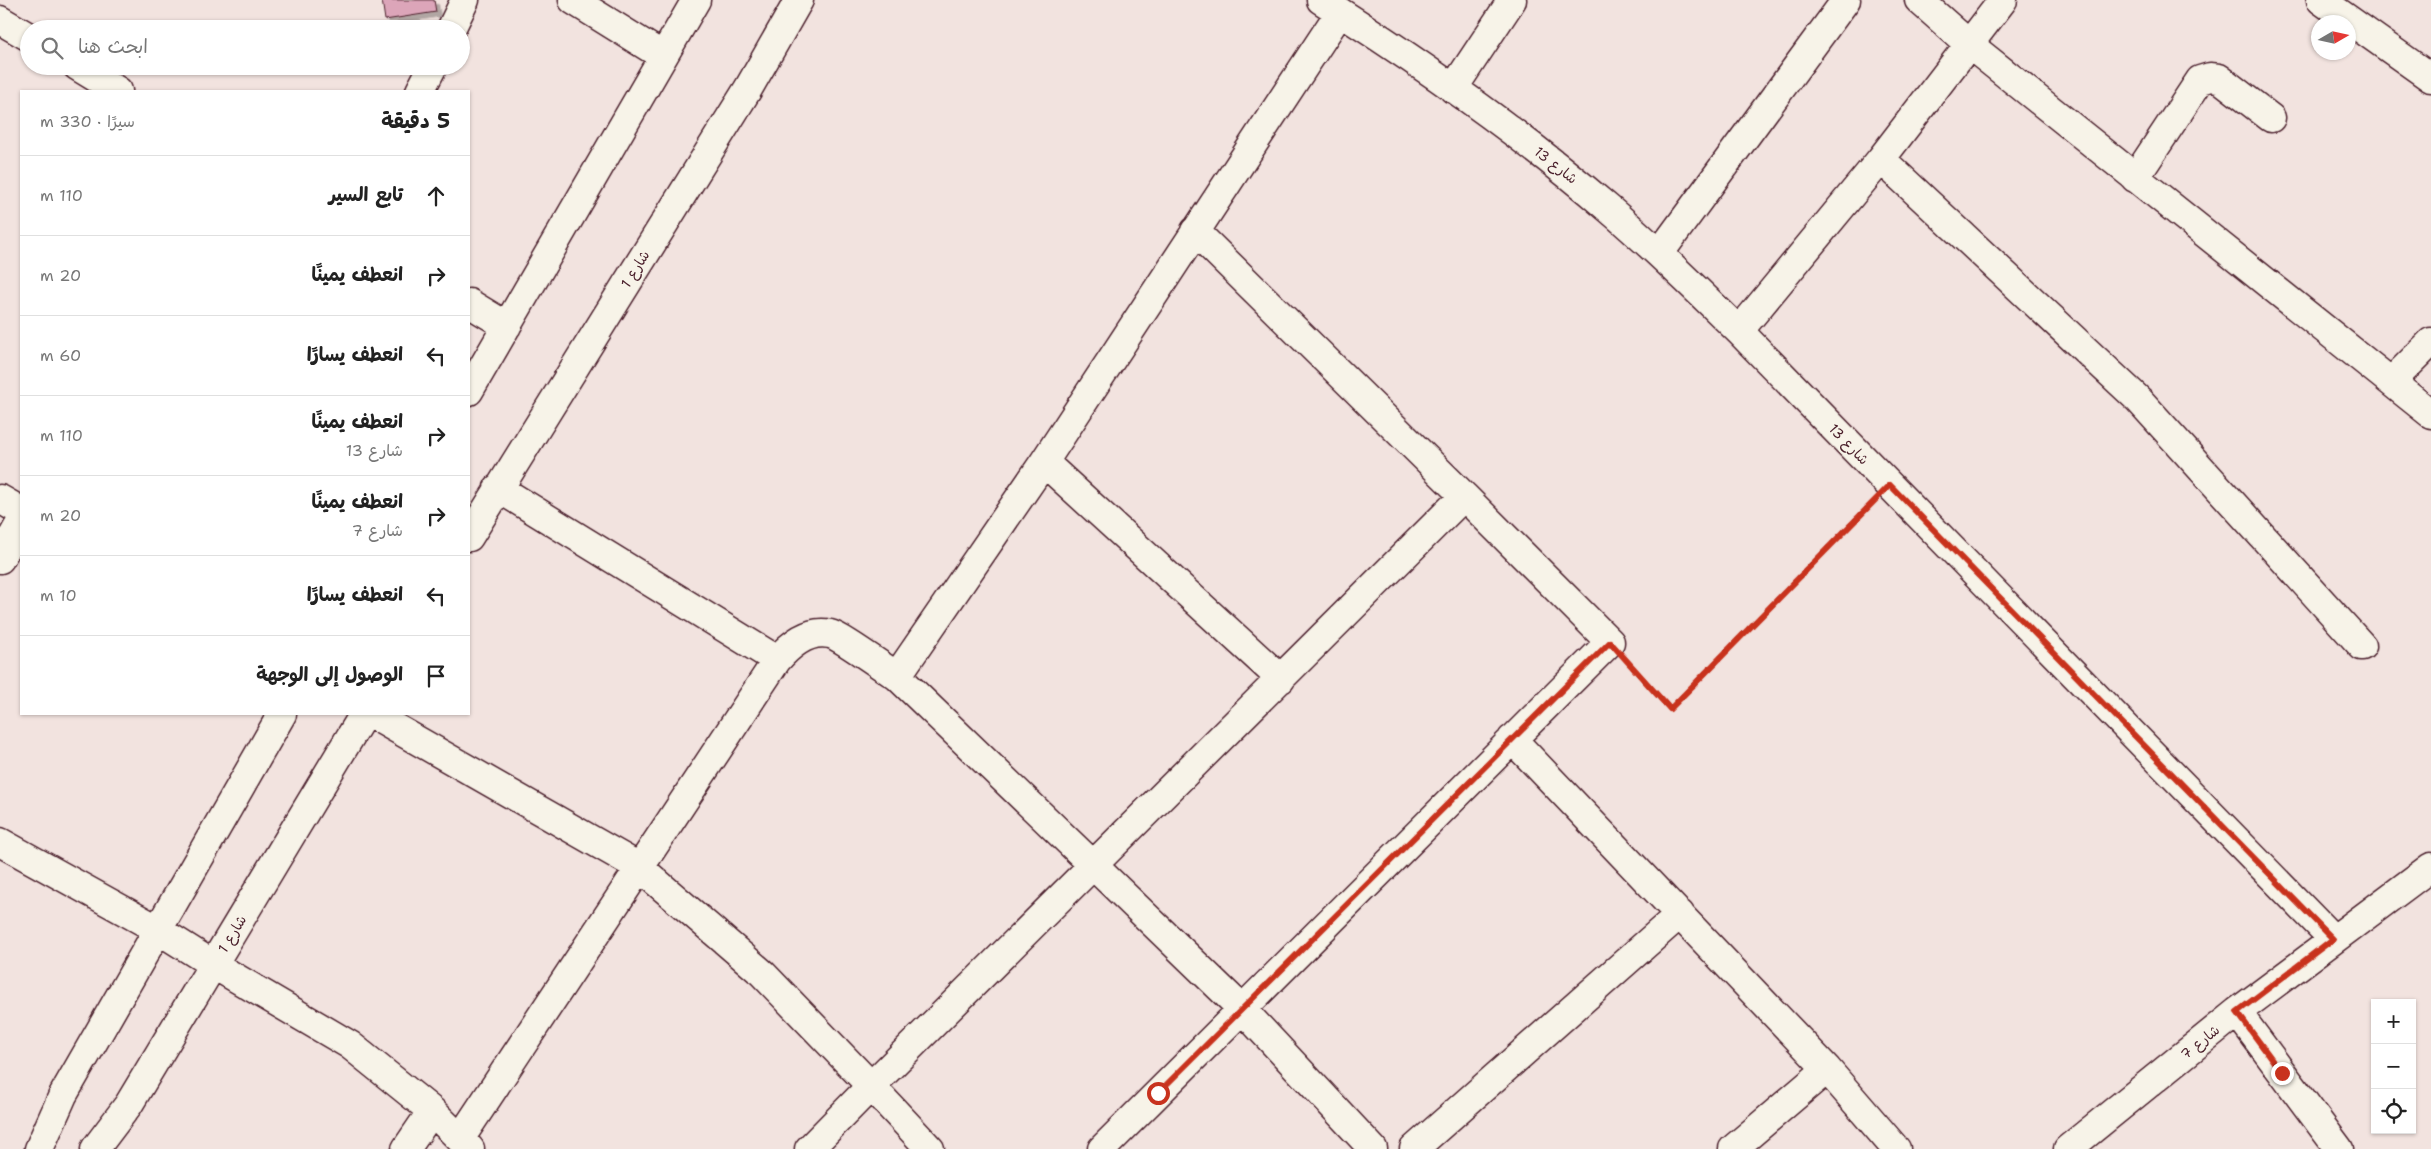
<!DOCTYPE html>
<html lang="ar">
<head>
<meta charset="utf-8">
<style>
	:root { --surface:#fff; --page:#f2f2f2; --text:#222; --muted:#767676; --line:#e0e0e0 }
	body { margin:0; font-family:"Shantell Sans","Playpen Sans Arabic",sans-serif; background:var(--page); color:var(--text); direction:rtl }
	.controls { position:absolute; right:15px; bottom:15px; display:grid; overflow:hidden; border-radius:0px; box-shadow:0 1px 4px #0004 }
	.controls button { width:45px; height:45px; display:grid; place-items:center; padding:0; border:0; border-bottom:1px solid var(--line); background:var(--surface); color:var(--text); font:25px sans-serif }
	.compass { position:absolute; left:2311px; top:15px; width:45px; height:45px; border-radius:50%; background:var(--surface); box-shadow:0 1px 4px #0004; rotate:81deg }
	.stop { position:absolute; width:15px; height:15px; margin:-11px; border:4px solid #c8321e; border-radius:50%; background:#fff }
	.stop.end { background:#c8321e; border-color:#fff; box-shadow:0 1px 5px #0008 }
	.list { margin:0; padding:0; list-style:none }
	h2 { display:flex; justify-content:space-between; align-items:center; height:65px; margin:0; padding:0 20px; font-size:21px }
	h2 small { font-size:16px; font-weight:400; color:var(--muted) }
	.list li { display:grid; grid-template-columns:32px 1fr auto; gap:15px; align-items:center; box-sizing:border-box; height:80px; padding:0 20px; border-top:1px solid var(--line) }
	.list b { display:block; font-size:19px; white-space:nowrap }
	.list p { margin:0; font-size:16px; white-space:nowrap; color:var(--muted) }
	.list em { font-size:16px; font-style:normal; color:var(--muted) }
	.icon { flex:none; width:28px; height:28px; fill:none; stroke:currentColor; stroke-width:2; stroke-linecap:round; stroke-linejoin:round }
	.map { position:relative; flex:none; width:2431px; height:1149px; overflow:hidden; direction:ltr }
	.search { position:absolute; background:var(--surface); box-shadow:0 1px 4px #0004; left:20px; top:20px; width:450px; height:55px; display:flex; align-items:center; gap:12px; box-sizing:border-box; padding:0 18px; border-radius:28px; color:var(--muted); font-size:19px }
	.panel { position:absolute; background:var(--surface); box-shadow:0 1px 4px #0004; left:20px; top:90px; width:450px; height:625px; border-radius:0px; direction:rtl }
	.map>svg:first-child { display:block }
</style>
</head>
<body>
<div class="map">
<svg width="2431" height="1149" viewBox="0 0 2431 1149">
	<defs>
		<filter id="shadow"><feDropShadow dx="4.5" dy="4.5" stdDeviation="0" flood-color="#0004"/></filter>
	</defs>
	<rect width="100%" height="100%" fill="#f2e3df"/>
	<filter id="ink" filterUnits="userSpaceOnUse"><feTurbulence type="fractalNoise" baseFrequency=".02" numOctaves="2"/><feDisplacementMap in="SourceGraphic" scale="10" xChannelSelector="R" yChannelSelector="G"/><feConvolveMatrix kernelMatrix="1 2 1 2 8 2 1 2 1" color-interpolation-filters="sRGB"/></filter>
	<g filter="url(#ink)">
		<path fill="#dca5b9" stroke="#4a1f2b" filter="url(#shadow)" d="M382 0H434L436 12 385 20Z"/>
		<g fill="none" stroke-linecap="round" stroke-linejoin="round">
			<g stroke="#4a1f2b" stroke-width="31">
				<path id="street" d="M573 0 663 56
					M1321 0C1421 63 1519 132 1609 209 1654 247 1696 289 1739 331L2333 939
					M1919 0 1971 46 2431 414
					M2321 0 2431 78
					M0 20 29 37
					M451 29 465 0
					M77 66 118 91
					M1453 89 1512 0
					M420 91 433 66
					M1881 159 2139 400 2362 646
					M2135 178 2200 80 2210 77 2219 78 2271 118
					M1659 254 1846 0
					M469 303 507 326
					M1739 331 1881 159 2003 0
					M2392 381 2431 342
					M469 391 696 0
					M1044 462 1281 679
					M498 488 777 660
					M0 499 21 511
					M469 537 748 89 799 0
					M0 559 21 522
					M897 676 1044 462 1340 12
					M371 714 639 867 762 973 871 1086 1464 496 1195 231
					M1512 739 1827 1069 1896 1149
					M0 842 157 929 214 965 350 1045 432 1111 470 1149
					M2237 1012 2339 1149
					M460 1139 777 660C790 645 808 629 830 634 840 636 885 669 897 676L1242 1009 1373 1149
					M39 1149 63 1095 282 714
					M95 1149 129 1104 364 714
					M406 1149 432 1111
					M809 1149 871 1086 930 1149
					M1102 1149 1610 642 1464 496
					M1414 1149 1680 914
					M1733 1149 1827 1069
					M2068 1149 2237 1012 2431 867"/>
			</g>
			<path stroke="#4a1f2b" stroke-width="3" stroke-dasharray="4 4" stroke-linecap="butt" d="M1632 667 1670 709 1867 508"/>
			<use href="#street" stroke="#f7f3e8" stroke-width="28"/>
		</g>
	</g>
	<g fill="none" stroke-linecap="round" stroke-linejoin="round" filter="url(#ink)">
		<path stroke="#c8321e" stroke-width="6" d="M1158 1093 1610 642 1670 709 1890 485 2333 939 2237 1012 2282 1073"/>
	</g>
	<g text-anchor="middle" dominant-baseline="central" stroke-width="4" stroke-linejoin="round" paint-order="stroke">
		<g font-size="14" fill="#4a1f2b" stroke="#f7f3e8">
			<text transform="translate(1556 165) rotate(38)">شارع 13</text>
			<text transform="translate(635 269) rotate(-58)">شارع 1</text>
			<text transform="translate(1849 444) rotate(46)">شارع 13</text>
			<text transform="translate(232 934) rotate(-59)">شارع 1</text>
			<text transform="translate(2200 1042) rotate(-39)">شارع 7</text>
		</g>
	</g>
</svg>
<div class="controls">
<button>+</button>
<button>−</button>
<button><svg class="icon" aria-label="locate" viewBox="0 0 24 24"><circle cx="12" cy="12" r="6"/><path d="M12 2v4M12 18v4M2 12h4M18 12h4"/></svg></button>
</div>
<svg class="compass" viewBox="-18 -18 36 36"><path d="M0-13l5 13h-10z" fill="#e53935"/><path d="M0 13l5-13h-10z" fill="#767676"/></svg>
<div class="stop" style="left:1158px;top:1093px"></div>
<div class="stop end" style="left:2282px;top:1073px"></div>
<div class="search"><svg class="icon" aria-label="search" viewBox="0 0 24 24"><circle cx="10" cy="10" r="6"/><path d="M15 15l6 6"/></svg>ابحث هنا</div>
<section class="panel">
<h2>5 دقيقة<small>سيرًا · 330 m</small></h2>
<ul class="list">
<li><svg class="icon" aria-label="ahead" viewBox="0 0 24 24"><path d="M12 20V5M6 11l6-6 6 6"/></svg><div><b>تابع السير</b></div><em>110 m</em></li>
<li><svg class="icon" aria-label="right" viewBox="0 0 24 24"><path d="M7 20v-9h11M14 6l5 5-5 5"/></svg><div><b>انعطف يمينًا</b></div><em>20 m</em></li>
<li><svg class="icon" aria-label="left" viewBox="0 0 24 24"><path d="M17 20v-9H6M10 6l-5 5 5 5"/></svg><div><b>انعطف يسارًا</b></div><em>60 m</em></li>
<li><svg class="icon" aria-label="right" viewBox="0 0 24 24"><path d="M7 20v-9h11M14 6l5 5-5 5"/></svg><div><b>انعطف يمينًا</b><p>شارع 13</p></div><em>110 m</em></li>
<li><svg class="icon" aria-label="right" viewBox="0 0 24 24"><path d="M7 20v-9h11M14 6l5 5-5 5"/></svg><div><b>انعطف يمينًا</b><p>شارع 7</p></div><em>20 m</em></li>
<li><svg class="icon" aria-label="left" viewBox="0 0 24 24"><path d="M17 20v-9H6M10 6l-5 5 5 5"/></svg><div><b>انعطف يسارًا</b></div><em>10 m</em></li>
<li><svg class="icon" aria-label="arrive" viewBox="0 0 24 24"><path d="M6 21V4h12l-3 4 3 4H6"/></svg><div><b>الوصول إلى الوجهة</b></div></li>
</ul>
</section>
</div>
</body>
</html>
